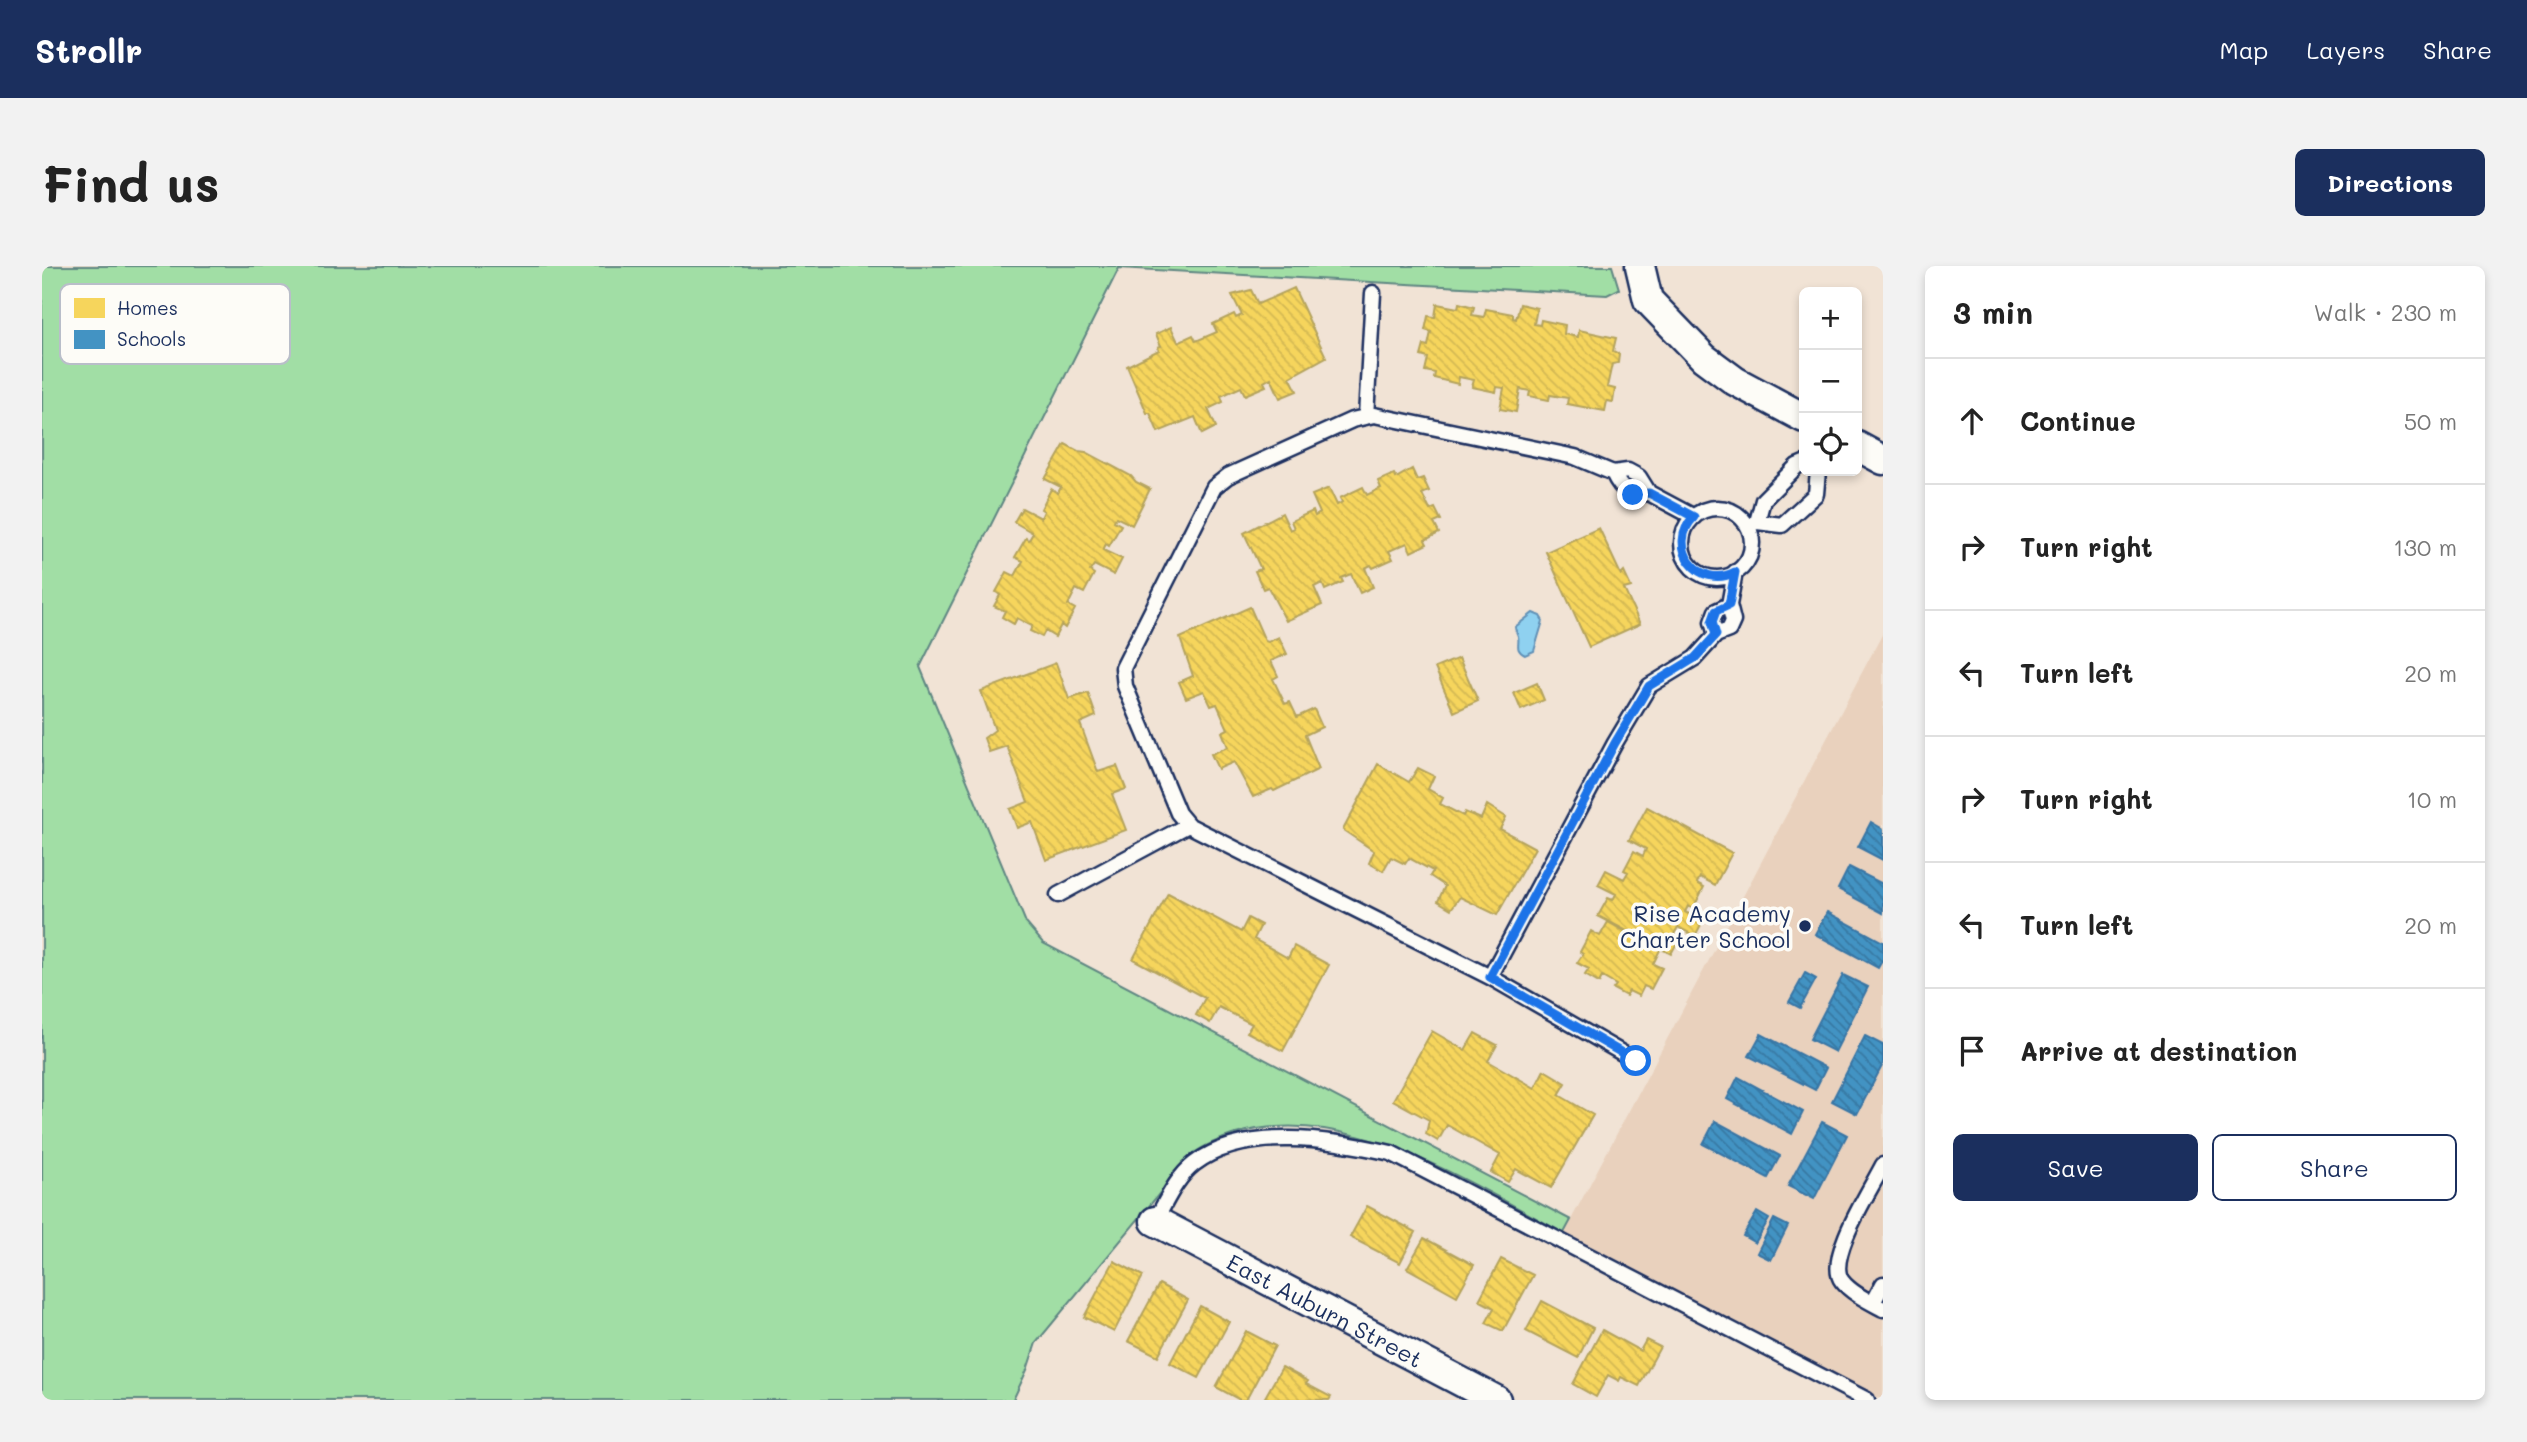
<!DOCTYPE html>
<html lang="en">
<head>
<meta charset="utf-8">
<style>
	:root { --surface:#fff; --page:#f2f2f2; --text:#222; --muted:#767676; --line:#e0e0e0; --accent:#1b2f5e }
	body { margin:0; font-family:Mali,sans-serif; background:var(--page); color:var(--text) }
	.controls { position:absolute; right:21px; top:21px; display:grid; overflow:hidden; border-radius:10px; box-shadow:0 4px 10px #0003 }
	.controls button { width:63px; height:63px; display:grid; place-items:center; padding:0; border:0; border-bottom:2px solid var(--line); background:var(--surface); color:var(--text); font:35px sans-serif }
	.stop { position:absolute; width:21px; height:21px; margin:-16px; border:5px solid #1a73e8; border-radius:50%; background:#fff }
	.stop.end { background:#1a73e8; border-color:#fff; box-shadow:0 2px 7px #0008 }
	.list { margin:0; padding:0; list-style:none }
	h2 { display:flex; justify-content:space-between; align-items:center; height:91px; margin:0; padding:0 28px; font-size:30px }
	h2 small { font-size:23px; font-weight:400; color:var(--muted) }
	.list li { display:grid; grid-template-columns:46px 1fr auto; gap:21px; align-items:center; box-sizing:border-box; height:126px; padding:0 28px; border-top:2px solid var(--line) }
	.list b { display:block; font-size:26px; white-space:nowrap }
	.list em { font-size:23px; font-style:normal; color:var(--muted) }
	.actions { display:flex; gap:14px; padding:21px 28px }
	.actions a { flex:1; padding:16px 0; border:2px solid var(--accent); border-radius:10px; text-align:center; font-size:24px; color:var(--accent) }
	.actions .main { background:var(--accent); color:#fff }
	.icon { flex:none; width:38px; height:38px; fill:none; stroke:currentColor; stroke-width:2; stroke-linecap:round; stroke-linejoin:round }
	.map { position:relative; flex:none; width:1841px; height:1134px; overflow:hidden; border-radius:10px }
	header { display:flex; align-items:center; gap:42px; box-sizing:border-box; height:98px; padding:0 35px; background:var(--accent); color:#fff }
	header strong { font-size:33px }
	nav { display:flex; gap:38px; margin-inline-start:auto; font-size:24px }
	.intro { display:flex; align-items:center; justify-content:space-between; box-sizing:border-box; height:168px; padding:0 42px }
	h1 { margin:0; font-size:49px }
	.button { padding:18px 32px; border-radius:10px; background:var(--accent); color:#fff; font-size:24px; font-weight:700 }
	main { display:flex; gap:42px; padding:0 42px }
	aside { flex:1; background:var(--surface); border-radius:10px; box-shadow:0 4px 10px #0003 }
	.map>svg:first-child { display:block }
</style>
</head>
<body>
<header>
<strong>Strollr</strong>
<nav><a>Map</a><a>Layers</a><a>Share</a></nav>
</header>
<div class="intro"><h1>Find us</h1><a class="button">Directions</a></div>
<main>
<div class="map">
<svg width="1841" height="1134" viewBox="0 0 1841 1134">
	<defs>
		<pattern id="homes-back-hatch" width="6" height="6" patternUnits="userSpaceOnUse" patternTransform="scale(1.75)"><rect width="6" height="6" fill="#f6d55c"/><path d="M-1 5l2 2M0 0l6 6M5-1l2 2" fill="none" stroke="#d2b752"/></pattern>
		<pattern id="schools-back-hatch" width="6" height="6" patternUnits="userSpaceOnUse" patternTransform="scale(1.75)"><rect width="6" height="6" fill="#4393c3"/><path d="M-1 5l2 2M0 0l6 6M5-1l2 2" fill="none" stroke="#3778a2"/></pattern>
	</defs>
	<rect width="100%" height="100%" fill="#f1e3d5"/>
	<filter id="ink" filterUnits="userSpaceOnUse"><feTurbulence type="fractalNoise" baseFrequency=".0143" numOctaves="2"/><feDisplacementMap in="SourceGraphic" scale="14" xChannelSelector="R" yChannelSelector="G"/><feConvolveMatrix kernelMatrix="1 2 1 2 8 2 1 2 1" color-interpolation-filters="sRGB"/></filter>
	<g filter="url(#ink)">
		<path fill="#e9d1bd" d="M1841 367V1134L1522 967Z"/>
		<path fill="#a1dea5" stroke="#5e8682" stroke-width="2" d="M0 0H1570L1577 23 1565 29 1077 2 878 401 984 657 1001 677 1529 954 1522 967C1414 910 1270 812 1150 888L994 1077 985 1104 971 1134H0Z"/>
		<path fill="#8fd1f0" stroke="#6190b6" stroke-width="2" d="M1491 347 1498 350 1501 355 1492 385 1483 389C1472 383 1478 379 1476 370 1475 367 1473 364 1473 361Z"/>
		<path fill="url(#homes-back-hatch)" stroke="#b4a35d" stroke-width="2" d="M1252 22 1284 91 1248 111 1255 125 1238 132 1229 112 1222 116 1224 120 1203 129 1199 121 1179 130 1181 136 1166 143 1174 161 1160 168 1153 151 1116 166 1108 147H1105L1085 100 1117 84 1116 81 1119 80 1114 68 1129 61 1136 76 1151 69 1154 75 1175 66 1171 58 1192 48 1194 52 1200 49 1190 29 1209 24 1216 38Z
			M1417 37 1432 41 1430 49 1442 51 1444 43 1471 48V52L1474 53 1478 38 1495 42 1492 58 1498 59 1499 54 1523 59 1522 68 1536 71 1537 64 1574 72 1571 85 1577 88 1576 97 1570 98 1565 121 1573 123 1571 136 1565 135 1563 145 1525 138 1526 132 1508 129 1507 134 1487 130 1488 125 1478 123 1474 146 1458 143 1462 122 1455 121 1454 126 1430 121 1432 114 1417 111 1416 118 1392 112 1393 107 1383 105 1386 92 1379 90 1382 79 1386 80 1389 66 1383 64 1386 50 1393 51 1395 38 1416 42Z
			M1023 178 1036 185 1044 186 1089 210 1094 216 1108 223 1090 259 1074 251 1072 255 1079 259 1067 280 1064 278 1061 284 1080 293 1072 309 1052 299 1048 305 1052 308 1042 327 1034 323 1026 339 1033 343 1023 362 1019 359 1013 371 1003 365 1000 371 988 365 990 360 975 352 972 358 960 351 963 345 952 340 958 329 954 326 965 306 973 310 981 295 973 291 984 272 987 274 991 267 972 256 980 242 999 252 1002 245 999 243 1009 223 1016 227 1019 221 1003 213Z
			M1370 203 1375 214 1381 212 1387 225 1380 228 1388 244 1393 242 1399 254 1392 257 1397 267 1383 274 1385 278 1369 286 1365 277 1347 285 1351 293 1331 302 1329 299 1323 302 1331 321 1318 327 1309 308 1299 312 1301 316 1283 324 1280 317 1272 321 1280 339 1244 355 1226 321 1221 323 1213 305 1219 303 1202 267 1240 247 1248 264 1252 262 1249 255 1271 245 1273 250 1278 247 1270 229 1287 222 1295 239 1300 236 1298 232 1321 221 1325 229 1339 222 1336 215 1352 208 1354 212Z
			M1557 262 1579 309 1582 306 1589 321 1582 323 1598 358 1547 381 1504 286Z
			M1208 341 1223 375 1226 376 1237 371 1245 388 1229 395 1236 410 1231 413 1243 438 1248 436 1255 451 1272 443 1280 461 1263 469 1277 503 1232 525 1230 523 1211 531 1192 496 1176 503 1169 488 1186 481 1180 466 1186 463 1175 438 1169 440 1162 425 1144 432 1137 416 1151 410 1138 372Z
			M1417 392 1436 435 1412 446 1393 402Z
			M1014 397 1027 433 1046 427 1054 450 1038 457 1056 506 1075 500 1084 523 1070 528 1084 564 1004 594 990 556 975 562 968 543 986 536 965 480 947 486 942 472 953 464 939 425Z
			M1495 417 1502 434 1479 444 1472 427Z
			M1336 498 1367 516 1376 502 1392 510 1386 523 1401 532 1398 538 1421 550 1423 546 1439 553 1445 539 1464 551 1458 563 1493 582 1455 649 1418 631 1409 643 1396 635 1403 620 1388 610 1391 605 1367 592 1363 598 1349 591 1341 605 1327 597 1332 585 1301 564Z
			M1605 541 1690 587 1673 619 1658 611 1655 617 1662 621 1651 643 1646 640 1643 646 1661 655 1653 670 1636 661 1631 670 1637 673 1629 688 1556 650 1566 632 1571 634 1574 628 1556 619 1564 604 1582 613 1586 606 1582 604 1592 585 1601 590 1604 583 1587 574Z
			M1126 627 1199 666 1206 652 1219 659 1212 673 1246 692 1252 680 1287 699 1241 785 1205 766 1210 758 1177 741 1168 757 1154 749 1163 732 1091 693Z
			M1566 656 1618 684 1611 698 1620 702 1609 723 1602 720 1597 730 1587 725 1584 730 1571 723 1574 719 1560 711 1557 717 1543 709 1547 703 1535 697 1541 688 1538 686 1549 665 1558 670Z
			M1390 765 1423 784 1433 767 1455 779 1446 795 1493 822 1502 804 1524 817 1517 829 1551 849 1509 922 1474 903 1466 916 1449 906 1458 889 1405 859 1396 875 1384 868 1387 854 1351 834Z
			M1325 940 1374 966 1358 997 1308 971Z
			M1382 972 1432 999 1415 1030 1365 1002Z
			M1459 993 1491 1009 1461 1065 1444 1057 1452 1042 1437 1034Z
			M1072 995 1101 1010 1072 1066 1042 1051Z
			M1117 1018 1146 1034 1116 1090 1086 1075Z
			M1500 1035 1551 1062 1536 1092 1484 1065Z
			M1158 1040 1187 1056 1157 1112 1128 1097Z
			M1560 1064 1598 1085 1604 1074 1618 1081 1597 1120 1579 1111 1577 1115 1566 1109 1554 1131 1531 1118Z
			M1204 1065 1233 1080 1204 1134H1198L1174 1121Z
			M1240 1101 1266 1115 1264 1118 1289 1131 1287 1134 1222 1133Z"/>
		<path fill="url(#schools-back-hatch)" stroke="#3775a5" stroke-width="2" d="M1829 556 1841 563V594L1816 581Z
			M1807 601 1841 618V647L1796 623Z
			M1785 646 1841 676V693L1836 702 1773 668Z
			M1763 707 1774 713 1758 742 1747 736Z
			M1801 709 1826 721 1793 786 1768 773Z
			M1719 768 1784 802 1773 824 1707 790Z
			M1823 770 1841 779V798L1815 848 1790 835Z
			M1696 811 1761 846 1750 868 1685 833Z
			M1673 855 1738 890 1726 912 1661 878Z
			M1780 856 1805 869 1772 933 1746 920Z
			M1715 946 1727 953 1713 977 1701 970Z
			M1732 953 1746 960 1729 994 1715 987Z"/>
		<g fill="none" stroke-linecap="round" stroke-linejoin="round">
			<g stroke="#1b2f5e" stroke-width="19">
				<path id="lane" d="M1324 151 1331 27
					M1762 197 1755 200 1721 234 1715 256 1740 259 1774 228 1776 205
					M1571 207 1533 191 1332 149 1310 154 1186 210 1172 221 1081 402 1083 420 1136 547 1146 559 1448 711 1594 795
					M1607 227C1586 229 1580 226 1571 207L1586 205 1597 211 1607 227 1652 251
					M1640 277a35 35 0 1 1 70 0a35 35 0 1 1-70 0Z
					M1687 339 1674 345 1670 356 1674 369 1687 364 1691 355 1687 339 1693 306
					M1016 629 1146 559
					M1448 711 1573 477 1607 420 1653 392 1674 369
					M1841 899C1829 923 1783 993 1800 1015 1809 1027 1828 1036 1841 1043
					M1113 955C1124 936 1134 912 1152 898 1203 859 1292 874 1349 887L1825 1134
					M1831 1037 1841 1018"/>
			</g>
			<g stroke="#1b2f5e" stroke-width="33">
				<g id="street">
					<path d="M1598 0 1606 34 1662 92 1693 115 1762 152"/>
					<path d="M1815 180 1841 194"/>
					<path id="s1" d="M1113 955 1454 1134"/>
				</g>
			</g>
			<use href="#lane" stroke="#fdfcf7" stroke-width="14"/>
			<use href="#street" stroke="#fdfcf7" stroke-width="28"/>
		</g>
	</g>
	<g fill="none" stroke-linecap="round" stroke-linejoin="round" filter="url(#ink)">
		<path stroke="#1a73e8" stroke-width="9" d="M1591 229 1607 227 1652 251C1623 280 1657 325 1693 306L1687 339 1674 345 1670 356 1674 369 1653 392 1607 420 1573 477 1448 711 1594 795"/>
	</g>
	<circle fill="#1b2f5e" stroke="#fdfcf7" stroke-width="2.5" cx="1763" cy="660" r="7"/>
	<g text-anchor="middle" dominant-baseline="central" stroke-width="7" stroke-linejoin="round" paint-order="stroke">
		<g font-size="23" fill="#1b2f5e" stroke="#fdfcf7" text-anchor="end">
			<text x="1749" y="647">Rise Academy<tspan x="1749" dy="26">Charter School</tspan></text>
		</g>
		<g font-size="23" fill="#1b2f5e" stroke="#fdfcf7">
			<text stroke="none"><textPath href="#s1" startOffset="192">East Auburn Street</textPath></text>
		</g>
	</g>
	<rect x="18" y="18" width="230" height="80" rx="10" fill="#fdfcf7" stroke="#b9bec9" stroke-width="2"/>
	<rect x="32" y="32" width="31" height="20" fill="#f6d55c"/>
	<rect x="32" y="64" width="31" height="19" fill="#4393c3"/>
	<g font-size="19" fill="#1b2f5e">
		<text x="75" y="49">Homes</text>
		<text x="75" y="80">Schools</text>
	</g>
</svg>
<div class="controls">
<button>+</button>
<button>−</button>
<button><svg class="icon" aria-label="locate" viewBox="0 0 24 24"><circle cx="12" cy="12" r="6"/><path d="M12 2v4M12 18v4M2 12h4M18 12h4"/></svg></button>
</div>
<div class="stop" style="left:1594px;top:795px"></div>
<div class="stop end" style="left:1591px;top:229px"></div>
</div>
<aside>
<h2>3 min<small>Walk · 230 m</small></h2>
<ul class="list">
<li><svg class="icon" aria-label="ahead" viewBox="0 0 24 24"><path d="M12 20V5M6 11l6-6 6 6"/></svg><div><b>Continue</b></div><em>50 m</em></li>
<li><svg class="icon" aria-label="right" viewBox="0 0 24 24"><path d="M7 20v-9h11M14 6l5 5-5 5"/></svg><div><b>Turn right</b></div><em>130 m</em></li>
<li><svg class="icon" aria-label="left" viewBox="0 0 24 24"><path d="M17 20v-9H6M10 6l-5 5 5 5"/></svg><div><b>Turn left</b></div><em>20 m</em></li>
<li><svg class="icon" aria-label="right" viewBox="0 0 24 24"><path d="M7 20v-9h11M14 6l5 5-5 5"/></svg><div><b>Turn right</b></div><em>10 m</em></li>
<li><svg class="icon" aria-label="left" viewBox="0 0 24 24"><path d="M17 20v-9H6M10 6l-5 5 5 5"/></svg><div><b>Turn left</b></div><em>20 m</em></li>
<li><svg class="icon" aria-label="arrive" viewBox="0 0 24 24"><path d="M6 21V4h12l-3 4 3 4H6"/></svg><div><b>Arrive at destination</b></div></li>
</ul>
<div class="actions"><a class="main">Save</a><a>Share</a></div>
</aside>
</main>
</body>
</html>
